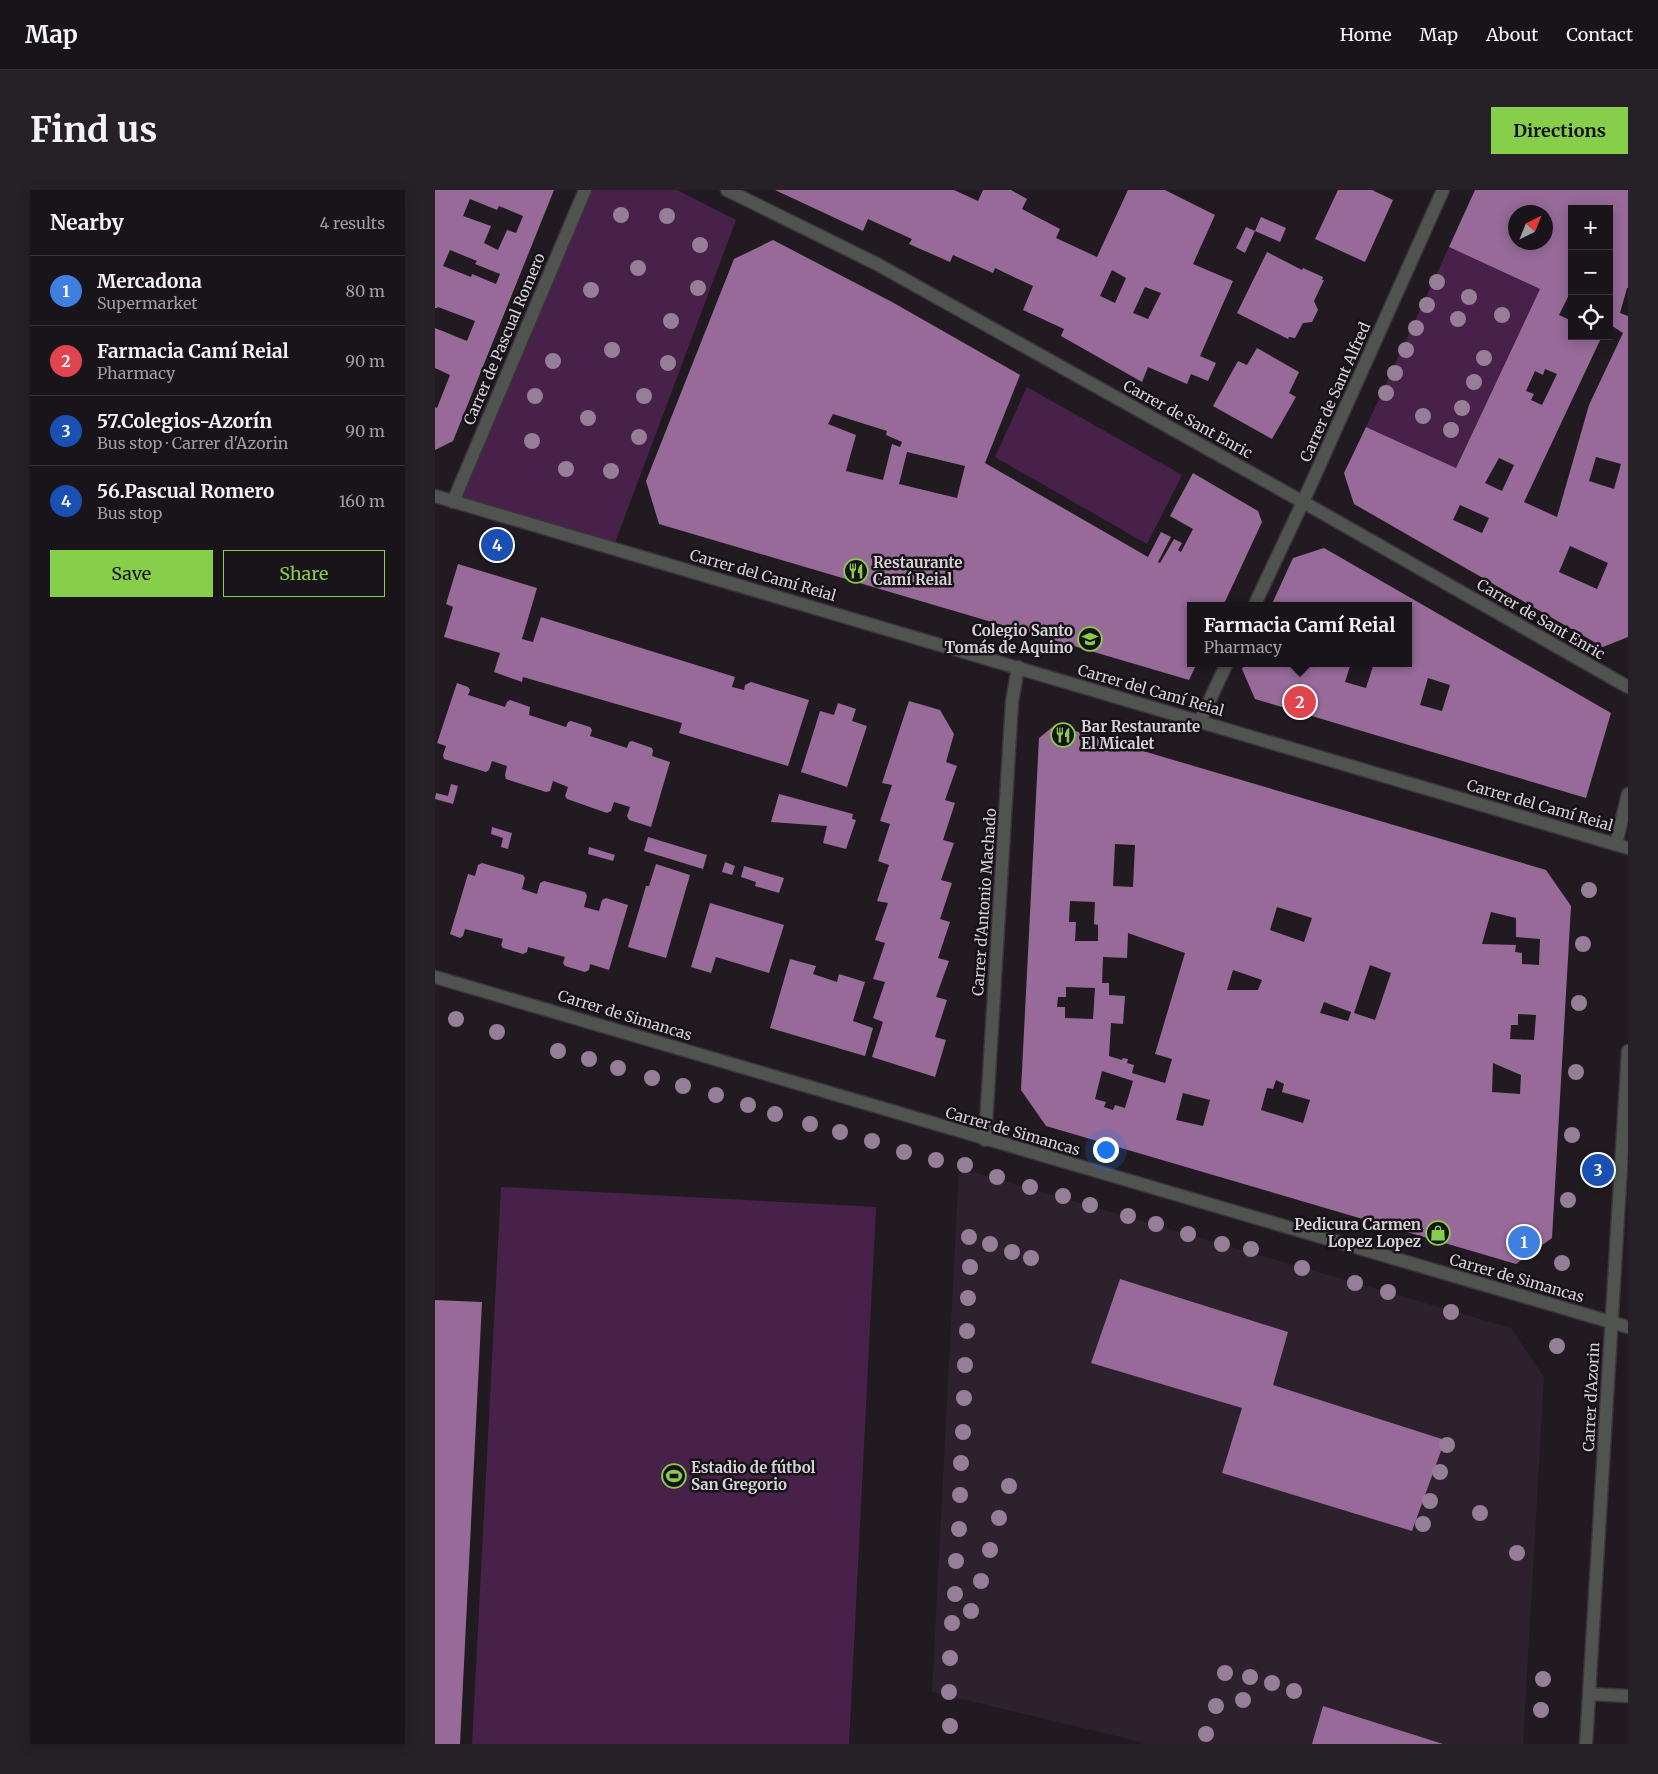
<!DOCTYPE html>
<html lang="en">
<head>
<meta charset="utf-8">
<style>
	:root { --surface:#191419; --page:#262126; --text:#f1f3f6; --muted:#9f9ea2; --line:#373338; --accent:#87cf4b }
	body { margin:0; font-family:Merriweather,serif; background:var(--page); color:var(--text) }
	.controls { position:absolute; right:15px; top:15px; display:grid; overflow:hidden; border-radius:0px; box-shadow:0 2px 12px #0003 }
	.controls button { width:45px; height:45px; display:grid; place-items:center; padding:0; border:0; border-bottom:1px solid var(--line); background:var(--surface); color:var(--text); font:25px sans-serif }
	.compass { position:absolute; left:1073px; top:15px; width:45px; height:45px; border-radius:50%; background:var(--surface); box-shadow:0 2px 12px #0003; rotate:43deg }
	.you { position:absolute; left:670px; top:959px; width:18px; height:18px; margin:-12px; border:4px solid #fff; border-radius:50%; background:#1a73e8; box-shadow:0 0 0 8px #1a73e833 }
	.badge { display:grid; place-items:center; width:32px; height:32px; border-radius:50%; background:var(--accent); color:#fff; font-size:16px; font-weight:700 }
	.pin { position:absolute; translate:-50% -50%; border:2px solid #fff; box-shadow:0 1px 5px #0006 }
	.popup { position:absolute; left:752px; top:412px; width:225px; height:65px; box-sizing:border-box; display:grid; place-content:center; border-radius:0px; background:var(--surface); filter:drop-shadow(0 1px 4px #0005); font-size:16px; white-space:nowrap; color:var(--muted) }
	.popup b { font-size:19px; color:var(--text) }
	.popup::after { content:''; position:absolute; left:50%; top:100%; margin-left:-10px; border:10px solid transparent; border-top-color:var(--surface) }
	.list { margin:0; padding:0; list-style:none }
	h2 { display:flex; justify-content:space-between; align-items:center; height:65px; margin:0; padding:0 20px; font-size:21px }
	h2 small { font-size:16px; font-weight:400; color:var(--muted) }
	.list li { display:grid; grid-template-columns:32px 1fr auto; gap:15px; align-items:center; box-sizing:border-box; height:70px; padding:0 20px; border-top:1px solid var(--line) }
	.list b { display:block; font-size:19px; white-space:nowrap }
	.list p { margin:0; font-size:16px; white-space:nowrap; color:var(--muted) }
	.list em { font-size:16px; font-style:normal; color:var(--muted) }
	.actions { display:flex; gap:10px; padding:15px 20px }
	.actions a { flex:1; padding:11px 0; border:1px solid var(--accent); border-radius:0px; text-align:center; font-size:18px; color:var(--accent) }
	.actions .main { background:var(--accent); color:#111 }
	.icon { flex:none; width:28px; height:28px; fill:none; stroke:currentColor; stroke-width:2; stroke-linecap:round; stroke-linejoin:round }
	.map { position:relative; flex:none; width:1193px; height:1554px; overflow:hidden; border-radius:0px }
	header { display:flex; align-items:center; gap:30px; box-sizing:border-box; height:70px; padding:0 25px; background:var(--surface); border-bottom:1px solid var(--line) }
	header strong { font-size:24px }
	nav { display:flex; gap:28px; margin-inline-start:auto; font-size:18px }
	.intro { display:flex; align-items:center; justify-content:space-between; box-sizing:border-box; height:120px; padding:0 30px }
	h1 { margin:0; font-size:35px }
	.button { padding:12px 22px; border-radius:0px; background:var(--accent); color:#111; font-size:18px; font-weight:700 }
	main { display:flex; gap:30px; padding:0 30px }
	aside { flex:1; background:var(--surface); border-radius:0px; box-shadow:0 2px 12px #0003 }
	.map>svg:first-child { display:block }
</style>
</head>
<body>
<header>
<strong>Map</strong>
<nav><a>Home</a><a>Map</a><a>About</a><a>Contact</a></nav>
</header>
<div class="intro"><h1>Find us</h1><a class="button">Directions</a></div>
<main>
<aside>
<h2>Nearby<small>4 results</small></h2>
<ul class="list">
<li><span class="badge" style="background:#3f7fe0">1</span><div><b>Mercadona</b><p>Supermarket</p></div><em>80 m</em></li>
<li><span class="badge" style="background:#e0444e">2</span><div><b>Farmacia Camí Reial</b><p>Pharmacy</p></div><em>90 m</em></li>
<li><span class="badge" style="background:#1a4fb4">3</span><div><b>57.Colegios-Azorín</b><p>Bus stop · Carrer d'Azorin</p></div><em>90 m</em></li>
<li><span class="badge" style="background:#1a4fb4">4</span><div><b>56.Pascual Romero</b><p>Bus stop</p></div><em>160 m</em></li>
</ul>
<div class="actions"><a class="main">Save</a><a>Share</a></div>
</aside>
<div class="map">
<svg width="1193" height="1554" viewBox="0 0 1193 1554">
	<rect width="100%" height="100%" fill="#211b21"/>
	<path fill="#2c212c" d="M524 978 1076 1138 1109 1187 1088 1554H706V1552L497 1502Z"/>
	<path fill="#48214a" d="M150 0H242L301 30 178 358 18 312Z
		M1014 57 1105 99 1021 278 931 237Z
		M592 197 747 285 712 354 560 267Z
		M66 997 441 1017 414 1554H37Z"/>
	<path fill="#976a99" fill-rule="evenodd" d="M0 0H119L18 251 0 260V217L2 218 15 185 0 178V138L32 151 40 131 3 117 2 118H0ZM35 9 62 20 64 16 88 26 81 43 72 40 63 60 49 53 56 36 28 26ZM15 60 42 71 40 74 65 84 61 94 37 84 36 87 8 76Z
		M340 0H519L543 11 548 0H576L592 9 587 19 625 39 621 48 662 67 693 0H730L780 25 758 74 798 91 765 166 781 173 773 191 756 184 752 194 713 177 707 192 626 146 629 139 588 120 598 96 560 78 558 83 518 65 515 72 474 54 477 49 433 29 428 41ZM677 80 691 88 680 113 665 106ZM710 97 726 103 713 129 698 123Z
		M903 0H937L958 10 930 72 880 49Z
		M1040 0H1193V98H1192L1185 123 1193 126V447L1168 457 919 314 909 283 931 237 1021 278 1105 99 1014 57ZM1137 19H1174V134L1188 143 1154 215 1122 327 1089 312 1167 146H1137V131L1124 125 1133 107 1137 110ZM1080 22H1110V52H1080ZM1110 179 1122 184 1107 215 1096 210 1099 204 1091 201 1100 181 1108 185ZM1161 267 1186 274 1179 299 1154 291ZM1064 268 1079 275 1067 301 1050 293ZM1025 315 1054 328 1047 343 1018 330ZM1135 356 1173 373 1162 399 1124 382Z
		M826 27 851 38 845 52 820 41 810 63 801 58 811 37 820 41Z
		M338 50 457 112 585 185 550 273 713 367 726 342 736 347 723 372 725 373 739 349 747 353 743 360 746 362 758 339 735 326 758 283 823 321 827 332 788 416H756V473H762L754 490 224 334 211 291 299 69ZM398 224 452 241 451 245 467 252 465 257 457 254 448 290 411 281 421 245 393 234ZM472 262 530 276 522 308 464 294Z
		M832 62 867 80 868 78 888 87 887 90H889L879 111 883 120 877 132 868 133 860 148 854 147 853 149 802 123Z
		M822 158 864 182 854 203 861 207 837 249 778 216 803 171 812 175Z
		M889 358 1176 523 1151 608 820 509 807 479 810 473H916L910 492 931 498 939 473H974V455L977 447 974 446V416H836L858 368ZM993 488 1015 495 1007 521 985 515Z
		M23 374 102 398 87 449 98 452 106 427 300 487 297 497 309 500 310 495 316 492 374 510 353 576 244 543 247 533 88 487 87 492 59 482 65 463 9 447 18 417 11 414Z
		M22 493 33 497 35 500 33 505 70 517 72 512 75 510 95 517 94 525 131 537 133 532 136 531 155 537 157 540 155 546 192 558 194 552 197 551 217 558 218 561 217 566 235 572 216 637 194 630 192 626 195 617 179 612 176 621 172 623 132 609 130 606 133 597 118 591 115 601 111 602 71 589 70 585 72 576 57 571 54 580 51 582 9 569 8 565 11 556 2 553Z
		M474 511 505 520 519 544 511 572 522 576 510 610 520 613 508 650 519 653 506 690 517 693 505 729 515 732 503 768 514 771 501 807 512 810 500 847 511 850 500 887 437 867 448 832 438 828 450 792 438 789 450 753 440 750 453 713 442 711 454 675 443 671 455 634 445 631 457 595 447 593Z
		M403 513 421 519 417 531 432 536 412 597 366 582 385 521 399 525Z
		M620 535 1111 680 1136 716 1117 1048 1081 1074 611 936 586 900 604 548ZM680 654 700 655 698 697 678 696ZM635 711 660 712 659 734 663 735V751H640L641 732H634ZM842 717 877 728 869 752 835 740ZM1056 722 1081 728V747L1105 749 1104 775 1087 774V763L1080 762 1081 755 1047 754ZM693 743 750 763 720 864 737 869 730 893 697 883 699 875 692 873 693 869 688 868 687 870 674 866 676 833 688 834 690 806 674 805V793H667L668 767 692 768ZM935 775 956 783 940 830 919 823ZM798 780 827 790 823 800H792ZM631 797 660 798 658 829 630 828V817H622L623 807H631ZM889 812 916 822 913 831 885 823ZM1083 824 1101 825 1099 850 1075 849 1076 835H1083ZM1058 873 1086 885 1085 904 1057 902ZM667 881 698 891 690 918 680 915 678 920 669 917 671 912 660 909ZM841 890 849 894 847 902 875 910 868 933 826 920 832 898 838 899ZM748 903 775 910 768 936 741 930Z
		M16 594 23 596 18 614 0 609 1 603 13 606Z
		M344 604 418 624 417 629 421 630 411 659 388 653 392 636 336 632Z
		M57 637 77 643 73 659 66 657 68 648 56 644Z
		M213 647 272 665 268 679 209 661Z
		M154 657 180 665 178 671 153 664Z
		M290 672 300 676 297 685 287 682Z
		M47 673 88 685 90 688 87 699 102 704 105 693 109 691 150 702 152 706 149 717 164 721 167 710 171 708 193 715 174 780 155 774 154 780 150 782 130 776 128 773 130 767 93 757 92 762 88 764 68 758 66 755 68 749 30 739 28 746 25 748 15 744 33 684 40 686 43 675Z
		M221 674 255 685 231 768 193 757 211 696H214Z
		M309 676 349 688 344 703 320 696 321 692 306 687Z
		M275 713 349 735 334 783 281 767 276 783 256 777Z
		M355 769 381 776 378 784 402 792 404 784 430 792 418 831 438 838 430 866 335 838Z
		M685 1089 853 1142 838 1195 1010 1250 977 1341 787 1283 807 1218 656 1173Z
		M0 1110 47 1112 25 1554H0Z
		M888 1516 1008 1554H877Z"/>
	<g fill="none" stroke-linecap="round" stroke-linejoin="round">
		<g stroke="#3a353a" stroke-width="15">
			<path id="minor" d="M292 0 442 74 868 312 1193 497
				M0 306 1193 658
				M18 312 150 0
				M819 416 868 312 1008 0
				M765 531 792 473
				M1181 654 1193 604
				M0 787 1193 1137
				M550 950 577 512 583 477
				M1154 1504 1193 1506
				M1151 1554 1193 861"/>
		</g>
		<use href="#minor" stroke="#515350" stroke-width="12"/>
	</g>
	<g fill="#977e98">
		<circle cx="186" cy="25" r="8"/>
		<circle cx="232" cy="26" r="8"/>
		<circle cx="265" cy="55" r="8"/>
		<circle cx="203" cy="78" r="8"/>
		<circle cx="1002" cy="92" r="8"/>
		<circle cx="263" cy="98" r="8"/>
		<circle cx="156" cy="100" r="8"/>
		<circle cx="1034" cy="107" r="8"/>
		<circle cx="992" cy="115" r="8"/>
		<circle cx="1067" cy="125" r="8"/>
		<circle cx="1023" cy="129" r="8"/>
		<circle cx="236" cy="131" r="8"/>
		<circle cx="981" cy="138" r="8"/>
		<circle cx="177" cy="160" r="8"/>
		<circle cx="971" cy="160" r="8"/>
		<circle cx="1049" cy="168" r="8"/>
		<circle cx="118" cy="171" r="8"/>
		<circle cx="233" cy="173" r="8"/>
		<circle cx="960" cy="183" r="8"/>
		<circle cx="1039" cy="192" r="8"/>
		<circle cx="951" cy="203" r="8"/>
		<circle cx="100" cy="206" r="8"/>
		<circle cx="209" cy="206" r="8"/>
		<circle cx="1027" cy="218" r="8"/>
		<circle cx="988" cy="226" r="8"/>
		<circle cx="153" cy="228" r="8"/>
		<circle cx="1016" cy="240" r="8"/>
		<circle cx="204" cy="247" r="8"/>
		<circle cx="97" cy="251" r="8"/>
		<circle cx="131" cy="279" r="8"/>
		<circle cx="176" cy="281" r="8"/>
		<circle cx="1154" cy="700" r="8"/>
		<circle cx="1148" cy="754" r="8"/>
		<circle cx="1144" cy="813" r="8"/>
		<circle cx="21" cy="829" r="8"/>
		<circle cx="62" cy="842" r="8"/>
		<circle cx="123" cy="861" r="8"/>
		<circle cx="154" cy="869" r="8"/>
		<circle cx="183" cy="878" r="8"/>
		<circle cx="1141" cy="882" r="8"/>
		<circle cx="217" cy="888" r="8"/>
		<circle cx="248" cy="896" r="8"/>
		<circle cx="281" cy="905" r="8"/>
		<circle cx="313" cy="915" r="8"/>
		<circle cx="340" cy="924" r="8"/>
		<circle cx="375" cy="934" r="8"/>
		<circle cx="405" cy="942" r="8"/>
		<circle cx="1137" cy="945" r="8"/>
		<circle cx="437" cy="951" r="8"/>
		<circle cx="469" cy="962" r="8"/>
		<circle cx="501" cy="970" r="8"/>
		<circle cx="530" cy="975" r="8"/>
		<circle cx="562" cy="987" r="8"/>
		<circle cx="595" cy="997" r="8"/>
		<circle cx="628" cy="1006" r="8"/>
		<circle cx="1133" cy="1010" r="8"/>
		<circle cx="655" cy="1015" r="8"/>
		<circle cx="693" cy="1026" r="8"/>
		<circle cx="721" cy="1034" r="8"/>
		<circle cx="753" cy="1044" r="8"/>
		<circle cx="534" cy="1047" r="8"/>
		<circle cx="555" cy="1054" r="8"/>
		<circle cx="787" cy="1054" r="8"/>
		<circle cx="816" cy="1059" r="8"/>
		<circle cx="577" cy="1062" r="8"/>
		<circle cx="596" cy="1068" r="8"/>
		<circle cx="1127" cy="1073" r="8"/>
		<circle cx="535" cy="1077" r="8"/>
		<circle cx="867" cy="1078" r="8"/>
		<circle cx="920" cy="1093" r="8"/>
		<circle cx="953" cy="1102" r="8"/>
		<circle cx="533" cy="1108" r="8"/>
		<circle cx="1016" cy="1122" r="8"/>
		<circle cx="532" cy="1141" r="8"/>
		<circle cx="1122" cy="1156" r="8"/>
		<circle cx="530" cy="1175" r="8"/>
		<circle cx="529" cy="1208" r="8"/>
		<circle cx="528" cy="1242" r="8"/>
		<circle cx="1012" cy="1255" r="8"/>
		<circle cx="526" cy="1273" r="8"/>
		<circle cx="1005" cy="1282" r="8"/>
		<circle cx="574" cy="1296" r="8"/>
		<circle cx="525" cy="1305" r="8"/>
		<circle cx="995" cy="1311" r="8"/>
		<circle cx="1045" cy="1323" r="8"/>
		<circle cx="564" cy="1328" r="8"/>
		<circle cx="988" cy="1334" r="8"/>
		<circle cx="524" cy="1339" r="8"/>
		<circle cx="555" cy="1360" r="8"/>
		<circle cx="1082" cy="1363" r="8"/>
		<circle cx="521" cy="1371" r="8"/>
		<circle cx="546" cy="1391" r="8"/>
		<circle cx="520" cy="1404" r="8"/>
		<circle cx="536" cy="1421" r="8"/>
		<circle cx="517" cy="1433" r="8"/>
		<circle cx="515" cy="1468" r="8"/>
		<circle cx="790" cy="1483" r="8"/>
		<circle cx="815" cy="1487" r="8"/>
		<circle cx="1108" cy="1489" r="8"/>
		<circle cx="837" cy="1493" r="8"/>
		<circle cx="859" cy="1501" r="8"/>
		<circle cx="514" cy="1502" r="8"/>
		<circle cx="808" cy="1510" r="8"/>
		<circle cx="781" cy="1516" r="8"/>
		<circle cx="1106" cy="1520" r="8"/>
		<circle cx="515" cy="1536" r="8"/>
		<circle cx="771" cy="1544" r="8"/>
	</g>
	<defs>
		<g id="restaurant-ring" transform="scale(1.25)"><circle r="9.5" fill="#171218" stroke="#87cf4b" stroke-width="1.5"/><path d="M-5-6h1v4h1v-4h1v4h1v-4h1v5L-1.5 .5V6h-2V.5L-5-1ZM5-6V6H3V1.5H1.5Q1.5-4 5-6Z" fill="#87cf4b"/></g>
		<g id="school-ring" transform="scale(1.25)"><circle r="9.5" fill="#171218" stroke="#87cf4b" stroke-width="1.5"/><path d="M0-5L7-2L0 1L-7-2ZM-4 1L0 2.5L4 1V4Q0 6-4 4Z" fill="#87cf4b"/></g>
		<g id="shop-ring" transform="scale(1.25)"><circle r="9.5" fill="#171218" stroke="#87cf4b" stroke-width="1.5"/><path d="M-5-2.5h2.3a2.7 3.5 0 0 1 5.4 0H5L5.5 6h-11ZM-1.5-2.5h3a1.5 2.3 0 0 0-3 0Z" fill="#87cf4b"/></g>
		<g id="stadium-ring" transform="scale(1.25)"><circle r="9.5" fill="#171218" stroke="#87cf4b" stroke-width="1.5"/><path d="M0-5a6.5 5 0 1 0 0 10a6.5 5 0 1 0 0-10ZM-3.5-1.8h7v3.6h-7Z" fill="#87cf4b"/></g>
	</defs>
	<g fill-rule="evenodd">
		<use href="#restaurant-ring" x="421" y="381"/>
		<use href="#school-ring" x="655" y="449"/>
		<use href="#restaurant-ring" x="628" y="545"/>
		<use href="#shop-ring" x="1003" y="1043"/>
		<use href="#stadium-ring" x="239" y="1286"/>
	</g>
	<g text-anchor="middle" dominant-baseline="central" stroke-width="5" stroke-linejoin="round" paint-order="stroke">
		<g font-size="15" fill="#d6d2d6" stroke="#171218">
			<text transform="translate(69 149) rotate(-67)">Carrer de Pascual Romero</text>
			<text transform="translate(900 202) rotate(-66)">Carrer de Sant Alfred</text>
			<text transform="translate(753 229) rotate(29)">Carrer de Sant Enric</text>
			<text transform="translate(328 385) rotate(16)">Carrer del Camí Reial</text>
			<text transform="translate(1106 429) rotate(30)">Carrer de Sant Enric</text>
			<text transform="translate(716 500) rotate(16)">Carrer del Camí Reial</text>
			<text transform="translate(1105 615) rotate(16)">Carrer del Camí Reial</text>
			<text transform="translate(549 712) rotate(-86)">Carrer d'Antonio Machado</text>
			<text transform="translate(190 825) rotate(17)">Carrer de Simancas</text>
			<text transform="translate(578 941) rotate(16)">Carrer de Simancas</text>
			<text transform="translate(1082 1088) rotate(16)">Carrer de Simancas</text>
			<text transform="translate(1156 1207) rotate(-87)">Carrer d'Azorin</text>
		</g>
		<g font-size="15" font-weight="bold" fill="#d6d2d6" stroke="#171218" text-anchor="start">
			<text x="438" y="372">Restaurante<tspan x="438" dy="17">Camí Reial</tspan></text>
			<text x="638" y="440" text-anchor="end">Colegio Santo<tspan x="638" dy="17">Tomás de Aquino</tspan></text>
			<text x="646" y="536">Bar Restaurante<tspan x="646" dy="17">El Micalet</tspan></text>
			<text x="986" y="1034" text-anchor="end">Pedicura Carmen<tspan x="986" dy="17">Lopez Lopez</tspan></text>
			<text x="256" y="1277">Estadio de fútbol<tspan x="256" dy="17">San Gregorio</tspan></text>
		</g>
	</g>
</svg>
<div class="controls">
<button>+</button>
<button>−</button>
<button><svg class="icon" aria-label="locate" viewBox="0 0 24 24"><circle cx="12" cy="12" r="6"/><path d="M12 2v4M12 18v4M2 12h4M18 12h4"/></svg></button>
</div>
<svg class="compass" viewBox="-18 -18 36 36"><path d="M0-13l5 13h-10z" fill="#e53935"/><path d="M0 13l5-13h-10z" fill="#9f9ea2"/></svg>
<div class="you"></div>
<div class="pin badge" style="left:1089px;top:1052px;background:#3f7fe0">1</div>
<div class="pin badge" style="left:865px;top:512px;background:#e0444e">2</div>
<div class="popup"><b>Farmacia Camí Reial</b>Pharmacy</div>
<div class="pin badge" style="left:1163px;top:980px;background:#1a4fb4">3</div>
<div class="pin badge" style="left:62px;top:355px;background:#1a4fb4">4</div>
</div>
</main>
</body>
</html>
